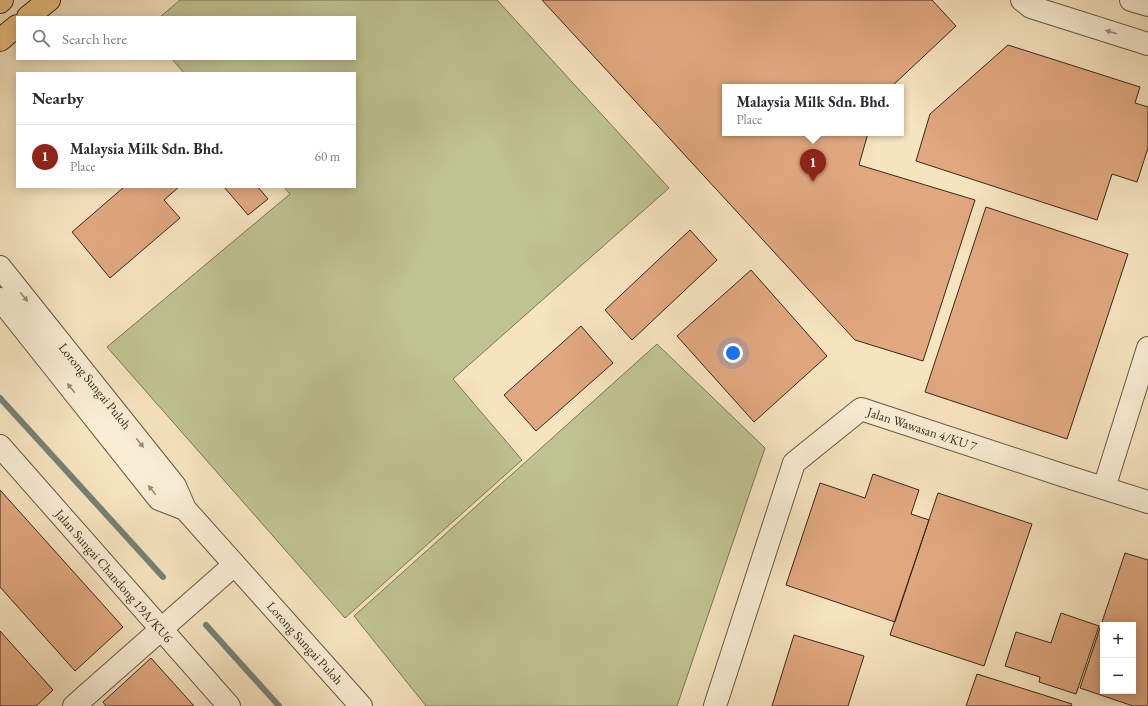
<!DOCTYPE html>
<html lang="en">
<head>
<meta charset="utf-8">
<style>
	:root { --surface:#fff; --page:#f7f7f7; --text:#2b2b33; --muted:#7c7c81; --line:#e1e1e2; --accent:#8f2418 }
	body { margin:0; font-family:"EB Garamond",serif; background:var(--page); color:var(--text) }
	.controls { position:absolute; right:12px; bottom:12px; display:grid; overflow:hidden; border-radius:0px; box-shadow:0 2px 10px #0003 }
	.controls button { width:36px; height:36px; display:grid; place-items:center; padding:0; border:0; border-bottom:1px solid var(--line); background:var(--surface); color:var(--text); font:20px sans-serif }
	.you { position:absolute; left:733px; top:353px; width:14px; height:14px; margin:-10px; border:3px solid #fff; border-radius:50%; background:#1a73e8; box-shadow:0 0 0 6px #1a73e833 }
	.badge { display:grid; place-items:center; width:26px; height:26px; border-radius:50%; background:var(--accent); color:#fff; font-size:13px; font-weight:700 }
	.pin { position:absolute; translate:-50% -33px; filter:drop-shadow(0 1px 2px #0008) }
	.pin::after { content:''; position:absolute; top:21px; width:14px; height:12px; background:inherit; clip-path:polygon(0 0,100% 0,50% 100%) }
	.popup { position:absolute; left:722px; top:84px; width:182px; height:52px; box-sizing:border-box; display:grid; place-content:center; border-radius:0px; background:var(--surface); filter:drop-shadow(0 1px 3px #0005); font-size:13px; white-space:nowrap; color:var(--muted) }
	.popup b { font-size:15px; color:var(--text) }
	.popup::after { content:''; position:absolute; left:50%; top:100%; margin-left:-8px; border:8px solid transparent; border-top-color:var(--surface) }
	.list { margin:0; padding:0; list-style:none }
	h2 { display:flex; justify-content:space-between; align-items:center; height:52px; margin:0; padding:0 16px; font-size:17px }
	h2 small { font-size:13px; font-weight:400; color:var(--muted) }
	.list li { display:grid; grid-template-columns:26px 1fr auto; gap:12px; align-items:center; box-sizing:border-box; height:64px; padding:0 16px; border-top:1px solid var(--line) }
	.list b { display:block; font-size:15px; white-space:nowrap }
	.list p { margin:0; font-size:13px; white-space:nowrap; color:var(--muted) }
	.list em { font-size:13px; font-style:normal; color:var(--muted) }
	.icon { flex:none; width:22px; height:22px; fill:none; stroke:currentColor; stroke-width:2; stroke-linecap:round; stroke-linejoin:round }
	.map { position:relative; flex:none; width:1148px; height:706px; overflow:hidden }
	.search { position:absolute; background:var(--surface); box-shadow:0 2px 10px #0003; left:16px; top:16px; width:340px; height:44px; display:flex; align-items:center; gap:10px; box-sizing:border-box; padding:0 14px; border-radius:0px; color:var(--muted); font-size:15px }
	.panel { position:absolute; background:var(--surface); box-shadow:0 2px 10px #0003; left:16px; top:72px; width:340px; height:116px; border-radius:0px }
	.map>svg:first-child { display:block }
</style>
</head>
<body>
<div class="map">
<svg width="1148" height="706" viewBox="0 0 1148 706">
	<rect width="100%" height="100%" fill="#f6e4bf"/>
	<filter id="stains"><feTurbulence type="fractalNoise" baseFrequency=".005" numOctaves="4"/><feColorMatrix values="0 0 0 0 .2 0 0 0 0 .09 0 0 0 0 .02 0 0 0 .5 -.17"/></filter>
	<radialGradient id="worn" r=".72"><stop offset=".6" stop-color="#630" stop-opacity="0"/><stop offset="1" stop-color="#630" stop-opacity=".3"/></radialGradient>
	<path fill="#bfc390" stroke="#7c7655" d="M180 0H497L669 188 453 379 522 460 345 618 107 347 290 194 284 187H355V73H184L172 59H355V17H160Z
		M657 344 765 448 677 706H426L354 616Z"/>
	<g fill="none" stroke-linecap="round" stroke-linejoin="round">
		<path stroke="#758276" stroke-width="6" d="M0 398 163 577
			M206 625 279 706"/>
	</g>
	<path fill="#e1a880" stroke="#39291a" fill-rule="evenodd" d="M542 0H932L956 26 891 87H725V133H868L859 165 975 200 923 361 855 340Z
		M1008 45 1140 87 1135 103 1148 107V148L1137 182 1112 174 1097 220 916 161 930 114Z
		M124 187H179L164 200 180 218 110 278 72 232Z
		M224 187H258L268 199 248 215Z
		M986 207 1128 254 1067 439 925 392Z
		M690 230 717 260 632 340 605 310Z
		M751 270 827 356 754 422 677 336Z
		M581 326 613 363 536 431 504 395Z
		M873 474 919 490 911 514 929 520 895 622 786 585 820 483 865 498Z
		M0 490 123 627 75 671 0 587Z
		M938 493 1032 524 984 666 890 635Z
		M1125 553 1148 560V706H1133L1080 688ZM1103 625H1133V691H1103Z
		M1061 613 1099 626 1076 694 1039 682 1040 677 1005 666 1016 632 1051 643Z
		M0 631 53 690 36 706H0Z
		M794 635 864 656 848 706H772Z
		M151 658 194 706H106L103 702Z
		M977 674 1072 704 1071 706H966Z"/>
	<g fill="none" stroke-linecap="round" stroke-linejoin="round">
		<g stroke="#685843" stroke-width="24">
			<path id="minor" d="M1022 0 1031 7 1148 44
				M1131 0 1148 5
				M0 267 175 486 185 509 361 706
				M0 299 159 499 185 509
				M0 446 229 706
				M1104 488 1148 348
				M74 706 234 565
				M715 706 794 463 861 409 1065 476 1148 502"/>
		</g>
		<g stroke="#39291a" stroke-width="24">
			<path id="highway" d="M0 2 2 0
				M28 17 49 0
				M0 40 17 26"/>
		</g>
		<use href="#minor" stroke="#f9edd5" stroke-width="22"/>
		<use href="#highway" stroke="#ebc280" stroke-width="22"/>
	</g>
	<defs><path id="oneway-solid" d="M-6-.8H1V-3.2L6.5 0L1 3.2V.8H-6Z"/></defs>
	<g fill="#998b78">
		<use href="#oneway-solid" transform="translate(1111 32) rotate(-162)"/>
		<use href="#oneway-solid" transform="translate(24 297) rotate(51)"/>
		<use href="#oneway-solid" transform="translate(71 388) rotate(-129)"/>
		<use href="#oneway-solid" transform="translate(140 443) rotate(51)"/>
		<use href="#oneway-solid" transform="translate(152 490) rotate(-129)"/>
	</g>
	<g text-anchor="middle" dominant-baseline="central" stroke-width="3.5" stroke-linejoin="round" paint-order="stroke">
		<g font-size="13" fill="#39291a" stroke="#f9edd5">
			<text transform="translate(95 386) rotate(51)">Lorong Sungai Puloh</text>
			<text transform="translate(922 429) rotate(18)">Jalan Wawasan 4/KU 7</text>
			<text transform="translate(114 576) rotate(49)">Jalan Sungai Chandong 19A/KU6</text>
			<text transform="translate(305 643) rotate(48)">Lorong Sungai Puloh</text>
		</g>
	</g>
	<rect width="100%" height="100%" filter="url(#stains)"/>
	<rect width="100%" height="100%" fill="url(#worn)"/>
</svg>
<div class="controls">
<button>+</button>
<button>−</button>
</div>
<div class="you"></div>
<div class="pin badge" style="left:813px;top:182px">1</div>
<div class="popup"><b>Malaysia Milk Sdn. Bhd.</b>Place</div>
<div class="search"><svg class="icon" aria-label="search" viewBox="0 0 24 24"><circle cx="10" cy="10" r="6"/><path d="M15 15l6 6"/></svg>Search here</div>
<section class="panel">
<h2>Nearby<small></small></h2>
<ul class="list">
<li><span class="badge">1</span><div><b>Malaysia Milk Sdn. Bhd.</b><p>Place</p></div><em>60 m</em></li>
</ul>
</section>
</div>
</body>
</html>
